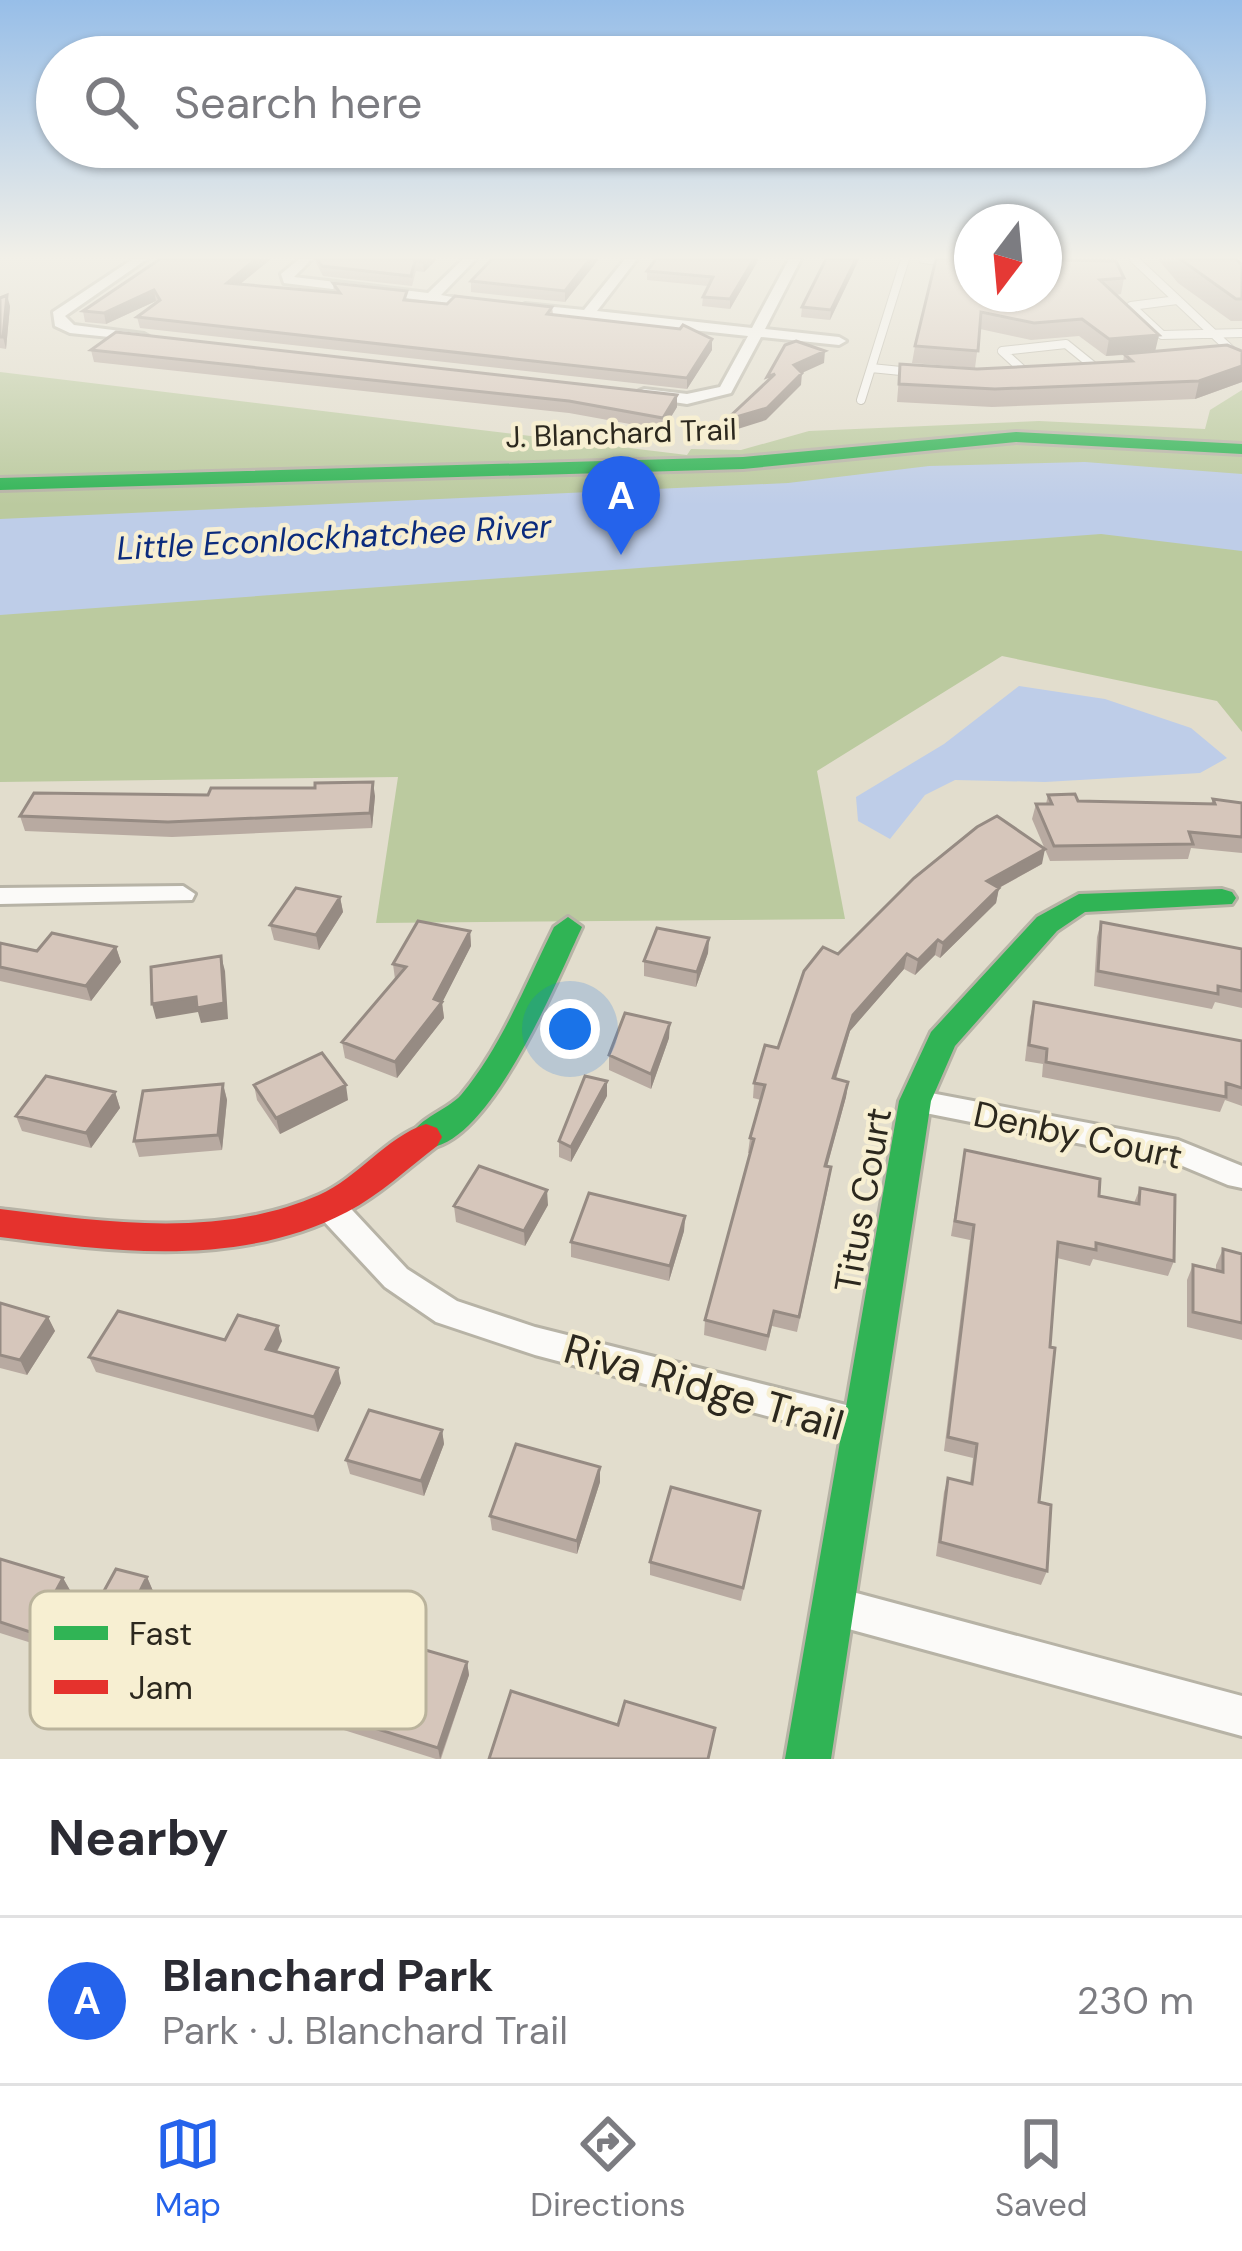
<!DOCTYPE html>
<html lang="en">
<head>
<meta charset="utf-8">
<style>
	:root { --surface:#fff; --page:#f7f7f7; --text:#2b2b33; --muted:#7c7c81; --line:#e1e1e2; --accent:#2563eb }
	body { margin:0; font-family:"DM Sans",sans-serif; background:var(--page); color:var(--text) }
	.compass { position:absolute; left:954px; top:204px; width:108px; height:108px; border-radius:50%; background:var(--surface); box-shadow:0 3px 9px #0004; rotate:196deg }
	.you { position:absolute; left:570px; top:1029px; width:42px; height:42px; margin:-30px; border:9px solid #fff; border-radius:50%; background:#1a73e8; box-shadow:0 0 0 18px #1a73e833 }
	.badge { display:grid; place-items:center; width:78px; height:78px; border-radius:50%; background:var(--accent); color:#fff; font-size:39px; font-weight:700 }
	.pin { position:absolute; translate:-50% -99px; filter:drop-shadow(0 3px 6px #0008) }
	.pin::after { content:''; position:absolute; top:63px; width:42px; height:36px; background:inherit; clip-path:polygon(0 0,100% 0,50% 100%) }
	.list { margin:0; padding:0; list-style:none }
	h2 { display:flex; justify-content:space-between; align-items:center; height:156px; margin:0; padding:0 48px; font-size:51px }
	h2 small { font-size:39px; font-weight:400; color:var(--muted) }
	.list li { display:grid; grid-template-columns:78px 1fr auto; gap:36px; align-items:center; box-sizing:border-box; height:168px; padding:0 48px; border-top:3px solid var(--line) }
	.list b { display:block; font-size:45px; white-space:nowrap }
	.list p { margin:0; font-size:39px; white-space:nowrap; color:var(--muted) }
	.list em { font-size:39px; font-style:normal; color:var(--muted) }
	.icon { flex:none; width:66px; height:66px; fill:none; stroke:currentColor; stroke-width:2; stroke-linecap:round; stroke-linejoin:round }
	.map { position:relative; flex:none; width:1242px; height:1759px; overflow:hidden }
	.search { position:absolute; background:var(--surface); box-shadow:0 3px 9px #0004; left:36px; right:36px; top:36px; height:132px; display:flex; align-items:center; gap:30px; box-sizing:border-box; padding:0 42px; border-radius:66px; color:var(--muted); font-size:45px }
	.sheet { height:324px; background:var(--surface) }
	nav { display:flex; justify-content:space-around; align-items:center; box-sizing:border-box; height:168px; border-top:3px solid var(--line); background:var(--surface); font-size:33px; color:var(--muted) }
	nav a { display:grid; justify-items:center; gap:6px }
	nav .on { color:var(--accent) }
	.map>svg:first-child { display:block }
</style>
</head>
<body>
<div class="map">
<svg width="1242" height="1759" viewBox="0 0 1242 1759">
	<rect width="100%" height="100%" fill="#e2ddcd"/>
	<path fill="#bbca9f" d="M0 372 687 455 691 449 741 450 809 431 1039 421 1205 429 1210 410 1242 390V732L1217 701 1002 656 817 771 845 919 376 923 398 777 0 782Z"/>
	<path fill="#becde8" d="M1085 462 1242 474V551L1101 534 0 615V519L788 483 929 466Z
		M1019 686 1105 699 1191 728 1227 758 1200 773 1045 782 955 780 925 795 890 839 858 821 856 797 944 744Z"/>
	<g fill="none" stroke-linecap="round" stroke-linejoin="round">
		<g stroke="#b7b3a6" stroke-width="10">
			<path id="lane" d="M923 259 972 264
				M1134 259 1233 352
				M1177 300 1131 306 1162 335 1242 333
				M871 368 911 372
				M1025 372 1002 351 1066 344 1092 365
				M861 400 905 259"/>
		</g>
		<g stroke="#b7b3a6" stroke-width="6">
			<path id="street" d="M133 259H147L65 316 74 325 144 334 151 338 149 341 70 333 55 326 53 312Z
				M299 259H312L294 277 428 293 463 259H476L441 295 485 303 478 307 284 283 281 274Z
				M625 259H637L597 311 752 328 789 259H801L765 329 839 337 846 341 839 345 761 337 731 393 687 404 639 397V391L644 389 687 394 720 387 748 336 525 312 518 308 525 304 584 310Z
				M183 886 195 894 192 900 0 904V888Z
				M915 1090 1178 1140 1242 1166V1188L1228 1185 1173 1162 905 1109 901 1101 905 1093Z
				M329 1194 340 1197 407 1269 457 1301 535 1327 862 1409 874 1414 879 1425 874 1436 862 1441 535 1355 436 1322 385 1287 318 1215 314 1206 318 1197Z
				M834 1587 1242 1696V1736L834 1625 821 1619 815 1606 821 1593Z"/>
		</g>
		<g stroke="#b7b3a6" stroke-width="6">
			<path id="fast" d="M1016 432 1242 444V454L1016 442 743 469 0 490V478L743 457Z
				M1222 889 1232 892 1236 898 1232 904 1085 912 1057 931 955 1046 931 1101 831 1759H785L899 1101 931 1032 1037 917 1079 894Z
				M568 917 582 927C559 975 482 1168 415 1146L410 1137C420 1117 446 1111 461 1095 502 1046 526 983 554 927Z"/>
		</g>
		<g stroke="#b7b3a6" stroke-width="6">
			<path id="jam" d="M426 1124 437 1128 442 1137 437 1146C408 1168 380 1195 347 1212 240 1268 115 1252 0 1237V1209C104 1222 220 1239 319 1195 358 1178 386 1137 426 1124Z"/>
		</g>
		<use href="#lane" stroke="#fbfaf8" stroke-width="8"/>
		<use href="#street" fill="#fbfaf8" fill-rule="evenodd"/>
		<use href="#fast" fill="#30b455" fill-rule="evenodd"/>
		<use href="#jam" fill="#e5322d" fill-rule="evenodd"/>
	</g>
	<path fill="#b8aaa1" d="M160 259H271L240 284 334 293 333 283 408 300 447 304 552 307 553 314 712 350 687 389 140 328 137 317 157 302 156 301 106 324 85 322 83 311Z
		M314 259H437L424 272 416 271 412 286 323 276Z
		M759 259 730 309 702 306 703 297 708 286 647 280V271Z
		M1044 259H1106L1124 278 1121 294 1116 295 1156 351H1242V382L1195 399 992 407 897 402 900 364 977 369 1123 362 1124 355 1106 356 1079 336 1031 340 980 329 975 368 912 363 915 346Z
		M1158 259H1236L1242 265V321H1231L1178 283Z
		M853 272 830 320 801 317 802 307Z
		M583 277 565 302 471 292V281Z
		M0 298 10 306 6 349 0 348Z
		M91 350 677 395V407L663 430 569 413 94 362Z
		M1048 795 1078 801 1211 804 1213 799 1242 803V853L1191 848 1188 859 1050 861 1032 819 1036 804H1046Z
		M375 796 372 828 172 837 25 831 20 816Z
		M1042 864 999 888 996 903 940 958 935 955 915 975 904 969 850 1031 836 1079 848 1082 846 1097 827 1167H831L829 1183 797 1332 772 1326 766 1351 704 1335 705 1320 750 1153H748L750 1138 761 1100 753 1098 754 1083 838 954Z
		M340 897 343 912 319 950 274 940 270 925Z
		M1101 922 1242 949V1008L1215 1002 1212 1009 1094 986 1097 937Z
		M470 931 471 946 442 1002 444 1018 397 1078 345 1058 342 1042 395 979 393 964Z
		M709 938 708 953 696 987 644 976V961Z
		M0 943 37 951 116 947 121 962 91 1001 0 981Z
		M1034 1002 1242 1041V1106L1225 1100 1220 1112 1042 1077 1043 1064 1025 1061 1030 1017Z
		M669 1038 651 1089 609 1070V1055Z
		M223 1084 227 1100 222 1150 139 1157 134 1141Z
		M254 1085 348 1100 280 1134 257 1100Z
		M115 1092 120 1108 91 1148 22 1131 16 1116Z
		M607 1096 571 1162 559 1157V1141Z
		M965 1150 1099 1196 1134 1203 1140 1188 1174 1261 1168 1276 1093 1259 1090 1266 1057 1258 1039 1502 1047 1571 1041 1585 936 1556 944 1492 948 1478 970 1483 973 1458 944 1451 970 1240 951 1236Z
		M548 1205 525 1246 456 1222 454 1206Z
		M685 1216 684 1231 669 1281 571 1257V1242Z
		M1223 1249 1242 1254V1340L1187 1327V1280L1193 1265 1216 1270V1265Z
		M0 1303 48 1317 55 1331 27 1375 0 1368Z
		M225 1340 282 1341 277 1352 341 1383 318 1432 96 1372 89 1357Z
		M442 1430 444 1444 424 1496 350 1474 346 1460Z
		M600 1482 577 1554 492 1530 490 1516Z
		M758 1525 741 1601 650 1575V1562Z
		M0 1559 63 1578 71 1592 41 1646 0 1633Z
		M147 1577 153 1591 149 1598 293 1641 286 1659 339 1676 374 1663 467 1662 469 1675 441 1759H436L296 1715 293 1720 205 1691 132 1661 125 1673 82 1657 75 1644Z"/>
	<path fill="#968b83" d="M256 259H271L229 293 227 283Z
		M426 259H437L424 272 423 262Z
		M590 259H599L565 302V291Z
		M754 259H759L730 309V299Z
		M856 259H859L853 272 830 320 831 310Z
		M154 290 156 301 106 324 104 313Z
		M7 295 10 306 6 349 3 337Z
		M1159 335 1155 352 1106 356 1109 339Z
		M712 339V350L687 389V378Z
		M825 351 824 363 802 373 801 385 766 420 725 433 726 420 794 365Z
		M1242 366V382L1195 399 1199 381Z
		M677 395V407L663 430V418Z
		M373 782 375 796 372 828 370 813Z
		M1045 849 1042 864 984 896 987 881Z
		M999 888 996 903 940 958 943 943Z
		M340 897 343 912 319 950 316 935Z
		M470 931 471 946 442 1003 444 1018 397 1078 395 1062 434 999Z
		M709 938 708 953 696 987 697 972Z
		M938 940 935 955 915 975 918 960Z
		M116 947 121 962 91 1001 86 986Z
		M907 954 904 969 850 1031 831 1094 833 1078 853 1015Z
		M221 956 225 971 228 1019 201 1023 198 1012 156 1019 152 1004Z
		M670 1023 669 1038 651 1089V1074Z
		M607 1081V1096L571 1162V1147Z
		M848 1082 846 1097 823 1181 825 1166Z
		M223 1084 227 1100 222 1150 218 1135Z
		M346 1085 348 1100 280 1134 276 1118Z
		M115 1092 120 1108 91 1148 86 1133Z
		M547 1190 548 1205 525 1246 524 1231Z
		M685 1216 684 1231 669 1281 670 1266Z
		M48 1317 55 1331 27 1375 20 1360Z
		M278 1326 282 1341 270 1364 266 1349Z
		M338 1368 341 1383 318 1432 314 1417Z
		M442 1430 444 1444 424 1496 421 1481Z
		M600 1467V1482L577 1554V1541Z
		M147 1577 153 1591 144 1609 138 1595Z
		M63 1578 71 1592 41 1646 33 1633Z
		M289 1628 293 1641 281 1669 276 1656Z
		M125 1647 132 1661 125 1673 118 1660Z
		M467 1662 469 1675 440 1759 438 1748Z
		M291 1702 296 1715 293 1720 289 1708Z"/>
	<path fill="#d6c6bb" stroke="#968b83" stroke-width="3" d="M160 259H256L227 283 340 293 333 283 407 291 404 300 447 304 455 296 552 307 547 314 680 329 683 325 712 339 687 378 137 317 160 300 154 290 104 313 83 311Z
		M317 259H426L423 262 415 261 411 276 322 266Z
		M492 259H590L565 291 471 281Z
		M656 259H754L730 299 703 297 713 277 647 271Z
		M826 259H856L831 310 802 307Z
		M936 259H972V294H1044V259L1047 260 1116 261 1124 278 1100 280 1159 335 1109 339 1082 319 1034 323 981 312 978 351 915 346Z
		M1180 259H1236L1242 265V299H1236Z
		M7 295 3 337H0V298Z
		M116 332 677 395 663 418 569 401 91 350Z
		M796 341 825 351 794 365 802 373 767 408 726 420 775 374 767 377 785 345Z
		M1227 345 1242 351V366L1199 381 995 389 899 384 900 364 977 369 1132 361 1124 354Z
		M373 782 370 813 168 822 20 816 34 793 208 795 211 788H315V783Z
		M1075 794 1078 801 1215 804 1213 799 1242 803V837L1189 832 1193 844 1054 846 1036 804H1052L1048 795Z
		M997 816 1045 849 987 881 999 888 943 943 938 940 918 960 907 954 853 1015 833 1078 848 1082 825 1166 831 1167 799 1317 774 1311 768 1336 705 1320 754 1139 750 1138 765 1085 754 1083 765 1045 778 1048 804 971 823 947 838 954 914 878 977 827Z
		M296 888 340 897 316 935 270 925Z
		M418 921 470 931 434 999 442 1002 395 1062 342 1042 406 967 393 964Z
		M1101 922 1242 949V991L1218 986V994L1098 971Z
		M657 928 709 938 697 972 644 961Z
		M52 933 116 947 86 986 0 967V943L37 951Z
		M221 956 224 1003 197 1008 196 997 152 1004 151 967Z
		M1034 1002 1242 1041V1088L1226 1083V1097L1046 1062 1047 1049 1029 1045Z
		M625 1013 670 1023 651 1074 609 1055Z
		M322 1053 346 1085 276 1118 254 1085Z
		M46 1076 115 1092 86 1133 16 1116Z
		M585 1076 607 1081 571 1147 559 1141Z
		M223 1084 218 1135 134 1141 143 1091Z
		M965 1150 1100 1179 1099 1196 1139 1204 1140 1188 1175 1195 1174 1261 1096 1243V1250L1058 1242 1050 1347 1055 1348 1039 1502 1051 1505 1047 1571 940 1542 948 1478 972 1484 977 1444 948 1437 974 1225 955 1221Z
		M479 1166 547 1190 524 1231 454 1206Z
		M589 1193 685 1216 670 1266 571 1242Z
		M1223 1249 1242 1254V1323L1193 1312V1265L1223 1272Z
		M0 1303 48 1317 20 1360 0 1355Z
		M118 1311 225 1340 238 1315 278 1326 266 1349 338 1368 314 1417 89 1357Z
		M369 1410 442 1430 421 1481 346 1460Z
		M516 1444 600 1467 577 1541 490 1516Z
		M671 1487 760 1511 743 1588 650 1562Z
		M0 1559 63 1578 33 1633 0 1622Z
		M116 1569 147 1577 138 1595 226 1620 231 1610 289 1628 276 1656 339 1676 348 1655 374 1663 384 1638 467 1662 438 1748 291 1702 289 1708 199 1678 125 1647 118 1660 75 1644Z
		M511 1691 618 1725 625 1701 715 1728 708 1759H489Z"/>
	<linearGradient id="sky" x2="0" y2="1"><stop stop-color="#97bee8"/><stop offset="0.51" stop-color="#f2f0e8"/><stop offset="1" stop-color="#f2f0e8" stop-opacity="0"/></linearGradient>
	<rect width="1242" height="505" fill="url(#sky)"/>
	<g text-anchor="middle" dominant-baseline="central" stroke-width="9" stroke-linejoin="round" paint-order="stroke">
		<g font-size="30" fill="#2c281e" stroke="#f7efd2">
			<text transform="translate(621 433) rotate(-2)">J. Blanchard Trail</text>
		</g>
		<g font-size="33" font-style="italic" fill="#0b2b7d" stroke="#f7efd2">
			<text transform="translate(334 537) rotate(-3)">Little Econlockhatchee River</text>
		</g>
		<g font-size="36" fill="#2c281e" stroke="#f7efd2">
			<text transform="translate(1078 1135) rotate(12)">Denby Court</text>
			<text transform="translate(863 1200) rotate(-80)">Titus Court</text>
		</g>
		<g font-size="42" fill="#2c281e" stroke="#f7efd2">
			<text transform="translate(704 1387) rotate(16)">Riva Ridge Trail</text>
		</g>
	</g>
	<rect x="30" y="1591" width="396" height="138" rx="18" fill="#f7efd2" stroke="#bab39c" stroke-width="3"/>
	<rect x="54" y="1626" width="54" height="14" fill="#30b455"/>
	<rect x="54" y="1680" width="54" height="14" fill="#e5322d"/>
	<g font-size="33" fill="#2c281e">
		<text x="129" y="1645">Fast</text>
		<text x="129" y="1699">Jam</text>
	</g>
</svg>
<svg class="compass" viewBox="-18 -18 36 36"><path d="M0-13l5 13h-10z" fill="#e53935"/><path d="M0 13l5-13h-10z" fill="#7c7c81"/></svg>
<div class="you"></div>
<div class="pin badge" style="left:621px;top:555px">A</div>
<div class="search"><svg class="icon" aria-label="search" viewBox="0 0 24 24"><circle cx="10" cy="10" r="6"/><path d="M15 15l6 6"/></svg>Search here</div>
</div>
<section class="sheet">
<h2>Nearby<small></small></h2>
<ul class="list">
<li><span class="badge">A</span><div><b>Blanchard Park</b><p>Park · J. Blanchard Trail</p></div><em>230 m</em></li>
</ul>
</section>
<nav>
<a class="on"><svg class="icon" aria-label="map" viewBox="0 0 24 24"><path d="M3 6l6-2 6 2 6-2v14l-6 2-6-2-6 2zM9 4v14M15 6v14"/></svg>Map</a>
<a><svg class="icon" aria-label="directions" viewBox="0 0 24 24"><path d="M12 3l9 9-9 9-9-9zM9 14v-3h6M13 9l2 2-2 2"/></svg>Directions</a>
<a><svg class="icon" aria-label="saved" viewBox="0 0 24 24"><path d="M7 4h10v16l-5-4-5 4z"/></svg>Saved</a>
</nav>
</body>
</html>
